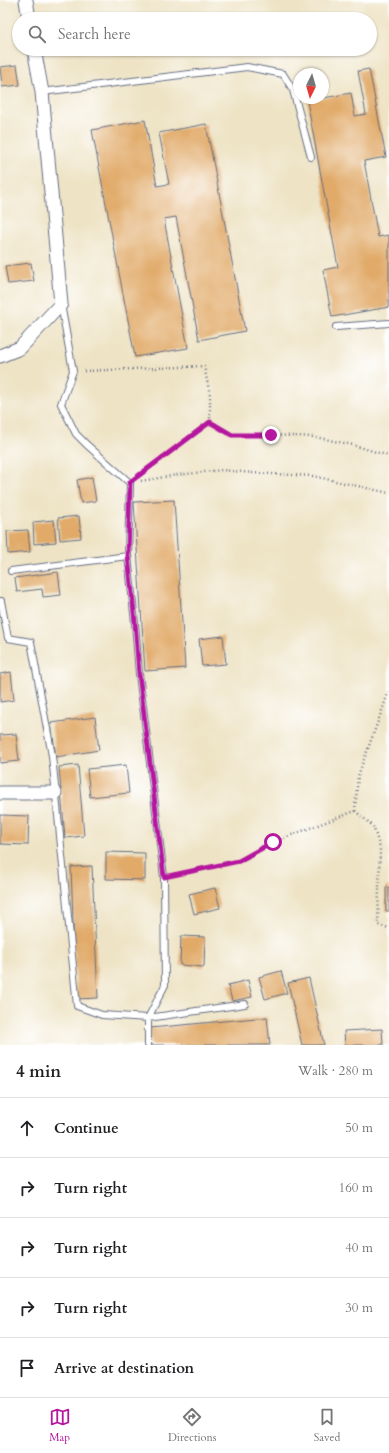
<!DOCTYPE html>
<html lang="en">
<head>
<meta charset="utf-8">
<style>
	:root { --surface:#fff; --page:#f2f2f2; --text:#202124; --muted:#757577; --line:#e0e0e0; --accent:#b5179e }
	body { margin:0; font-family:Cardo,serif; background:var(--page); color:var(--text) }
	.compass { position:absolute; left:293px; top:68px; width:36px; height:36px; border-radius:50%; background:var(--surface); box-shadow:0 1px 3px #0004; rotate:185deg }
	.stop { position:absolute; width:12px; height:12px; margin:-9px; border:3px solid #b5179e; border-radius:50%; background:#fff }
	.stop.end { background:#b5179e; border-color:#fff; box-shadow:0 1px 4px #0008 }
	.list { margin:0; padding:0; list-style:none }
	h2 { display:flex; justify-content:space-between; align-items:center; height:52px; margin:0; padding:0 16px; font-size:17px }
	h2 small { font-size:13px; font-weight:400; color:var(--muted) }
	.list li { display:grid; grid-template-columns:26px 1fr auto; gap:12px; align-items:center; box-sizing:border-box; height:60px; padding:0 16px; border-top:1px solid var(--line) }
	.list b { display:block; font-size:15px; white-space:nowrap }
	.list em { font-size:13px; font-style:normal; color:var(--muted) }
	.icon { flex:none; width:22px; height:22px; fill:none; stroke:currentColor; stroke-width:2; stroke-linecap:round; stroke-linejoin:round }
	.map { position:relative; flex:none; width:389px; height:1045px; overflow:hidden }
	.search { position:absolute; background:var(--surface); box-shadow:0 1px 3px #0004; left:12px; right:12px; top:12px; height:44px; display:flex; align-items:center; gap:10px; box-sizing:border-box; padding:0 14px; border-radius:22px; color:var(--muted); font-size:15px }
	.sheet { height:352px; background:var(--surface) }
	nav { display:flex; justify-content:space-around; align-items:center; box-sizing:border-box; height:56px; border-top:1px solid var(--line); background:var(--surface); font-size:11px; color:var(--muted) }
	nav a { display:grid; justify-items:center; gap:2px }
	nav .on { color:var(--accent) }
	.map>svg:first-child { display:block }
</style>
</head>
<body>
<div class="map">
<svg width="389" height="1045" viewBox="0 0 389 1045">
	<rect width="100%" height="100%" fill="#fff"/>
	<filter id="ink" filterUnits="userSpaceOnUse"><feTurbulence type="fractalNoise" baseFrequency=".025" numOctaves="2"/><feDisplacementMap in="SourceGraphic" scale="8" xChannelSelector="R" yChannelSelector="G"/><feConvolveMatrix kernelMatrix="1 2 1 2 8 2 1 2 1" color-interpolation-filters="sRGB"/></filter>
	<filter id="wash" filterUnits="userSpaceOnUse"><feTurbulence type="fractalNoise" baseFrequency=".012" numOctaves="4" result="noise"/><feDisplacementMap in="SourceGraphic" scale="16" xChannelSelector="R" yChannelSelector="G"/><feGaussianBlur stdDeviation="0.9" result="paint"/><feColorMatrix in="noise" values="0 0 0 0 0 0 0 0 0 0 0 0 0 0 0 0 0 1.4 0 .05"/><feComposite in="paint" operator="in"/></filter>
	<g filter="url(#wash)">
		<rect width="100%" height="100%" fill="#eee3c5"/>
		<g id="blocks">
			<path fill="#e1aa69" d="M17 65 20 85 2 87 0 67Z
				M369 69 386 157 364 161 378 237 389 235V307L332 317 323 270 338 267 307 101 351 93 355 116 366 114 358 71Z
				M145 120 157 186 169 184 159 133 206 124 245 331 199 340 176 217 164 219 188 348 135 357 92 130Z
				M31 263 34 281 8 284 5 266Z
				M92 477 96 501 81 503 77 480Z
				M174 500 185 668 145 671 134 502Z
				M79 516 81 538 60 540 58 518Z
				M54 520 56 542 34 544 33 522Z
				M28 530 30 552 8 554 7 531Z
				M58 572 61 595 43 597 42 589 17 592 15 578Z
				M223 636 226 664 202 666 199 639Z
				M11 672 14 700 0 702V674Z
				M95 717 99 750 56 757 51 723Z
				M16 734 19 761 0 763V735Z
				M78 765 84 836 65 838 59 767Z
				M126 765 129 793 90 797 87 769Z
				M0 815 29 816 28 845 0 844Z
				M106 852 145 853V880L106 879Z
				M92 866 98 998 76 999 71 867Z
				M386 887H389V911H386Z
				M215 888 220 908 194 914 189 894Z
				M181 936 205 937 204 967 180 965Z
				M281 971 287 993 265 999 259 977Z
				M309 978 324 1045H302L288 983Z
				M248 980 252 997 232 1001 228 985Z
				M267 1017 270 1045H151L150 1028Z
				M382 1029 383 1045H345L344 1031Z"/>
		</g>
	</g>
	<g filter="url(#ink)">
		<use href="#blocks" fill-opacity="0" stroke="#656e82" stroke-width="1"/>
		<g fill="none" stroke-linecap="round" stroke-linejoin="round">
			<g stroke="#656e82" stroke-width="8">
				<path id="lane" d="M42 92 247 67 283 74 293 90 311 157
					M61 304 73 371 61 404 76 434 87 445 130 483 128 556 135 623 139 674 164 877 165 985 148 1018V1045
					M336 327 389 323
					M11 571 128 556
					M1 601 8 638 31 642 52 756 77 1006 102 1015 148 1018 245 1004"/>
			</g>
			<g stroke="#656e82" stroke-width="15">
				<path id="street" d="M26 0 29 19
					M0 356 20 348 61 304 42 92 34 49
					M0 793H55"/>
			</g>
			<path stroke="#656e82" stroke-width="2.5" stroke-dasharray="1 3" stroke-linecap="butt" d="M84 371 204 366 210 395V422
				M138 477 210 422 232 435H271L315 437 353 445 389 456
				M141 481 177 475 222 470 253 473 313 476 389 493
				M355 811 373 826 380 848 378 925 389 928
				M355 811 358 776 389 691
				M175 874 239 861 273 842 355 811"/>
			<use href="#lane" stroke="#fff" stroke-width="6"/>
			<use href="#street" stroke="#fff" stroke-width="13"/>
		</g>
	</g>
	<g fill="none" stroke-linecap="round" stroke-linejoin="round" filter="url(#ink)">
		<path stroke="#b5179e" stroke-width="5" d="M271 435H232L210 422 130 482 128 556 135 622 139 674 164 877 239 861 273 842"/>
	</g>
</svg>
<svg class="compass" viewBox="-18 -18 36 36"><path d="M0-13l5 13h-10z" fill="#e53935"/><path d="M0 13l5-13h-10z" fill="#757577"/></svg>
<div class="stop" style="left:273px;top:842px"></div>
<div class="stop end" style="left:271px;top:435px"></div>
<div class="search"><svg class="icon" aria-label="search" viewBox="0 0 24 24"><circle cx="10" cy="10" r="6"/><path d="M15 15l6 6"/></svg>Search here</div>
</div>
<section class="sheet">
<h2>4 min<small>Walk · 280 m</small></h2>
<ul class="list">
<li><svg class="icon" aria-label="ahead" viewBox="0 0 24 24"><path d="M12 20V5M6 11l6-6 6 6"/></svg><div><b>Continue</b></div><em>50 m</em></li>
<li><svg class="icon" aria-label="right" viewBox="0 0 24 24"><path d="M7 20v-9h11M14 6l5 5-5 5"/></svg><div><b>Turn right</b></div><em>160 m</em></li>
<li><svg class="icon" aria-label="right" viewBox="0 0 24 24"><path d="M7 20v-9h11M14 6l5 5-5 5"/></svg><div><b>Turn right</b></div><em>40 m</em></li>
<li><svg class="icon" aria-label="right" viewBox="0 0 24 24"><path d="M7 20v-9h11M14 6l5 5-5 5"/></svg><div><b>Turn right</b></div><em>30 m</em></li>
<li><svg class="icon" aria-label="arrive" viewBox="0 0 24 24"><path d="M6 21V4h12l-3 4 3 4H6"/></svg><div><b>Arrive at destination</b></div></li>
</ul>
</section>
<nav>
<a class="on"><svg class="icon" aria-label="map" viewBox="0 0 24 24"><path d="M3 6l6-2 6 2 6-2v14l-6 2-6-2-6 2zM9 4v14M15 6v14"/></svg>Map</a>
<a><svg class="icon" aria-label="directions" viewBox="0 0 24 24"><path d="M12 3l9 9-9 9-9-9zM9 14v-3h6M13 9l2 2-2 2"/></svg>Directions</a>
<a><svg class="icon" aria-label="saved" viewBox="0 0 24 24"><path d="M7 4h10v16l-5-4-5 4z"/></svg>Saved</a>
</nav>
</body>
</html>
